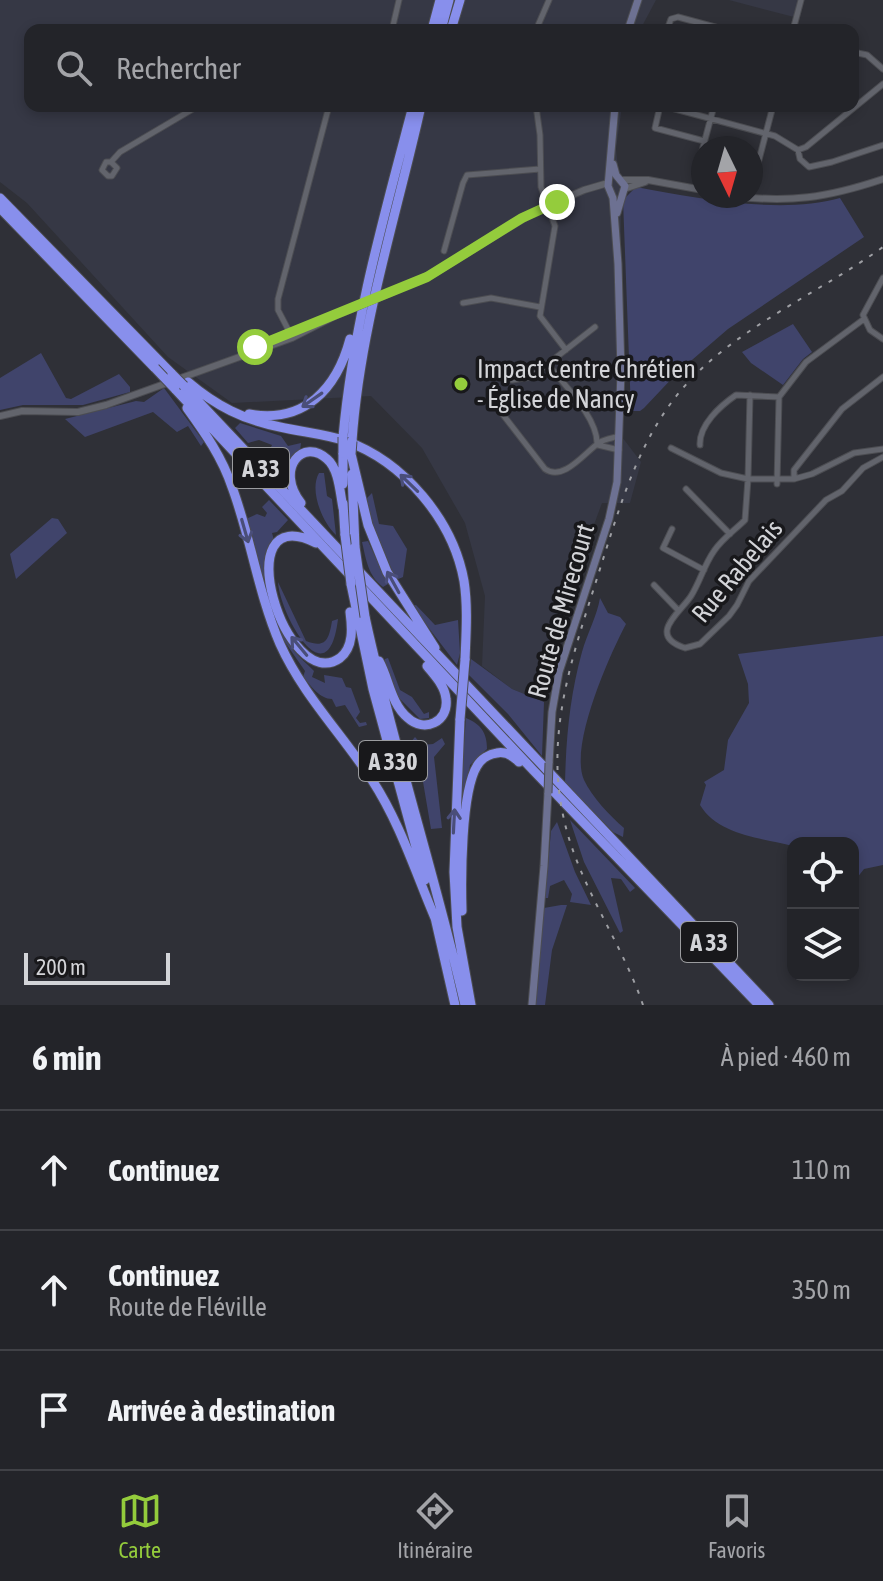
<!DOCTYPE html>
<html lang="fr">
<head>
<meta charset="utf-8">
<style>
	:root { --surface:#232429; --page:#2b2c31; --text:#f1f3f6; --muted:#a3a4a8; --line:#404146; --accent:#94cc3c }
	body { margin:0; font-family:"Asap Condensed",sans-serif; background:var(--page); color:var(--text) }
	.controls { position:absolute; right:24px; bottom:24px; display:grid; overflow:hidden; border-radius:16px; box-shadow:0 4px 12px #0003 }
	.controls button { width:72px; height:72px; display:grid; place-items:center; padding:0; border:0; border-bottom:2px solid var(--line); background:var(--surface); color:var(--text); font:40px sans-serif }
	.compass { position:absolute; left:691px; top:136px; width:72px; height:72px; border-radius:50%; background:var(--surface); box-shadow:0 4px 12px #0003; rotate:175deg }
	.scale { position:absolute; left:24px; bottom:20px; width:146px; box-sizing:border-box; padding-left:8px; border:4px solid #d3d4d8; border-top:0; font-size:22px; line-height:28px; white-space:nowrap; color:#d3d4d8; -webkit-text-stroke:6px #18181b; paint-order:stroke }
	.stop { position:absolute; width:24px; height:24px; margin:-18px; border:6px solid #94cc3c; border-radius:50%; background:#fff }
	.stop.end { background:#94cc3c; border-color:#fff; box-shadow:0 2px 8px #0008 }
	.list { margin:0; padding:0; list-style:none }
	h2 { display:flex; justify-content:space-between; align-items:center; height:104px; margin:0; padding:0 32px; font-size:34px }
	h2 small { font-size:26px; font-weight:400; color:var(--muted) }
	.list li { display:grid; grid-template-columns:52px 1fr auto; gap:24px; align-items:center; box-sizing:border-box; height:120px; padding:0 32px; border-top:2px solid var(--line) }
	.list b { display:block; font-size:30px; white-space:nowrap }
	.list p { margin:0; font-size:26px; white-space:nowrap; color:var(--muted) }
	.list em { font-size:26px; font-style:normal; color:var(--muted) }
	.icon { flex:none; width:44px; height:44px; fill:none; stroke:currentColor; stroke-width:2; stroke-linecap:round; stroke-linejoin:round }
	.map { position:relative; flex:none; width:883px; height:1005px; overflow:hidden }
	.search { position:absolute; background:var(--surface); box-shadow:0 4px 12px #0003; left:24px; right:24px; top:24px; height:88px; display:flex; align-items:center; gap:20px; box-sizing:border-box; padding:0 28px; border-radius:16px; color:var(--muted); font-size:30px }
	.sheet { height:464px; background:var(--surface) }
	nav { display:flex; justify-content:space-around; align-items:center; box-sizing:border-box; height:112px; border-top:2px solid var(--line); background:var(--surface); font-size:22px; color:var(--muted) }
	nav a { display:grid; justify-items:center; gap:4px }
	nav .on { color:var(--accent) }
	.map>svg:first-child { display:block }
</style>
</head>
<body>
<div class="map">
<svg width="883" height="1005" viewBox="0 0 883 1005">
	<rect width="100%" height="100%" fill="#2f3037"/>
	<path fill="#363845" d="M0 0H656L640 30H30V106H622L616 149 621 198 619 433 641 462 630 503H602L569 592 536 699 512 689 482 666 485 596 465 523 422 448 371 396 232 403 168 357 27 203 0 182Z
		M729 0H799L794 17Z"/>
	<path fill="#40446b" d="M636 187C697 198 780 215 840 198L864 237 728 329 678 372 644 408 640 411H631L623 200Z
		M793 324 812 352 803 359 783 385 751 363 742 352Z
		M41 353 66 398 71 399 119 374 130 387V392L83 405H23L0 410V378Z
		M164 388 204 442 201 446 188 426 177 432 153 412 85 437 65 419 136 401 144 402Z
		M240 423 281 436 288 446 301 443 300 451 286 465 281 458H275L268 453 272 445 259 440 248 443 235 428Z
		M319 473H324L327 496 332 499 336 535C322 522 309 490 319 473Z
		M372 493 379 524 393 526 407 549 403 577 396 580 371 521 367 498Z
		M269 500 288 520 277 532 272 533 274 540C252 568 274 621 292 648 298 656 307 664 314 671L312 677 325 683 324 675 342 678 346 687 351 688 360 712 356 718 360 723 366 722 367 725 359 727 345 705 336 707 332 699C320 699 311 686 303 677L305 671 278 632 246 519 257 514 265 517 267 513 262 507Z
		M52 518 58 519 67 533 16 579 10 554Z
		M368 541 388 584 383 587C368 576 366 559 362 542Z
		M278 582 306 641C326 649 329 639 332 621L338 619C328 701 280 615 278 582Z
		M600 598 608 613 620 617 626 624C609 656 569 746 584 780 592 797 610 816 624 828L623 837 613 832 565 783C566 738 570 695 582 652 587 634 597 616 600 598Z
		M416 605 435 625 458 620 460 653 457 665 412 606Z
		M883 636V865L864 869 853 883V843H793V846C761 838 718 835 700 805L706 785 704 782 724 770 728 740 749 703 748 684 738 654Z
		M388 658 400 690 412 697 424 714 429 712V718L420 719 397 696 385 664V659Z
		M471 659 512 689 544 702 542 756 508 714 469 675Z
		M466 718C481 724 487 733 487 749L470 765 462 819 458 818Z
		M415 737 422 745 433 744 442 738 445 744 434 757 442 828 431 829 421 770 415 764 419 760 410 743Z
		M570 820 635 888 630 892 621 879 611 878 623 931 620 933 584 862Z
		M557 822 575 872 591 905 570 902 572 894 564 880 550 886 548 898H545L551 831Z
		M561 905H567L552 950 545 1005H535L544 908Z"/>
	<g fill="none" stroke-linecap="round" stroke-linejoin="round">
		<g stroke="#4c4d52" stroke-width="7">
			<path id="minor" d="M392 30 399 0
				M536 30 549 0
				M667 30 671 19 678 17 726 30
				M793 30 801 0
				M853 52 867 55 883 69
				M536 106 540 135 541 187 555 226 540 316 566 350
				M660 106 655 128 704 141
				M664 106 775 136 798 150 806 147 883 84
				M798 150 800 159 809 167 832 162 883 145
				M111 162 117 168 112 176H108L102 170 106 162H111L120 152 198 106
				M698 166 714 106
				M755 175 773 106
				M444 251 463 183 467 175 540 169
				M883 278 863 315 870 330 883 339
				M463 303 491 298 540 307
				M291 335 278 310V299L329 106
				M548 364C563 384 598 418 597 444
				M512 380 531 377 595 327
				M497 407 545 469C564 482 585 452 600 442 606 439 613 438 619 436
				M598 445 619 450
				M700 445C699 425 720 406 736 395L779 397
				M671 448 721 473 748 479 750 395
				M883 449 854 453 812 474 794 479H748L745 520C735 530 722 539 714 551 704 565 700 582 691 596 681 612 646 635 685 648L700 644 729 616 737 605 749 581 826 500 842 491 863 468 883 457
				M794 479V470L842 409 883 377
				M777 484 779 397 806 362 864 319
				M686 489 730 534
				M672 529 663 548 704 570
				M654 585 678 610"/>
		</g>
		<g stroke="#4c4d52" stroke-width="8">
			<path id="tertiary" d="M622 180H648L703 190
				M624 189 645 182
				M730 196C790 203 826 198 883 179
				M390 293 436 272 536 211 584 190 608 183
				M247 351 318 321
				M0 416 22 411 78 412 106 405 292 338 337 315"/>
		</g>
		<g stroke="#4c4d52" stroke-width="9">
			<path id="secondary" d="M628 30 638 0
				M613 164 616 175 625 186 617 213
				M549 763 552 712 559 672 609 519 617 482 621 372 618 264 613 198 608 186 615 106
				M532 1005 544 866 548 793"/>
		</g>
		<g stroke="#4c4d52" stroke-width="11">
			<path id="motorway" d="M432 30 440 0
				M441 30 449 0
				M451 30 460 0
				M0 198 172 374
				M0 208 155 368
				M188 382C216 406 244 420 280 427 302 432 325 434 346 441 404 462 453 520 464 581 468 607 466 634 465 660
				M184 386 769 1005
				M175 389 533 770 759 1005
				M187 408C205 433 222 457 232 487 251 538 258 593 280 644 303 695 342 734 372 780 400 823 415 871 435 918
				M249 414C305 424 337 388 350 339
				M343 437C353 324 384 216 413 106
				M352 441C360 326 396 218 421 106
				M351 454 368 525 387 572 435 648
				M352 474 355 547
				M343 484V453
				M301 503C274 468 304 437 327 459 339 469 340 493 343 508
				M343 503 345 535
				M316 543C224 497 286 697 340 658 354 647 352 627 350 612
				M351 584 373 689 425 880
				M365 617C393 747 435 875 465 1005
				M379 661C389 679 391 704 408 718 424 733 449 722 446 699 445 686 435 676 427 666
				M460 719 454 872 457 927 471 1005
				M462 911C461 878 461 792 477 766 481 759 489 754 497 753 506 751 513 756 519 762
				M434 913 455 1005"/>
		</g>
		<use href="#minor" stroke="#62646c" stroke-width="5"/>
		<use href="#tertiary" stroke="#62646c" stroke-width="6"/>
		<use href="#secondary" stroke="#6d7192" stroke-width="7"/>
		<use href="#motorway" stroke="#888fec" stroke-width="9"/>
		<path stroke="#9e9fa4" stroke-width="2" stroke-dasharray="4 8" stroke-linecap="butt" d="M643 1005C621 940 577 884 563 815 545 730 574 652 599 572 622 500 641 428 697 373 751 321 823 290 883 247"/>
		<g stroke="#4c4d52" stroke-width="8" stroke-linecap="butt">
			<path id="tertiary-bridge" d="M337 315 390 293"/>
		</g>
		<g stroke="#4c4d52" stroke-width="9" stroke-linecap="butt">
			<path id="secondary-bridge" d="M548 793 549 763"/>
		</g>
		<g stroke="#4c4d52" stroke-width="11" stroke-linecap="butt">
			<path id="motorway-bridge" d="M155 368 175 389
				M172 374 184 386
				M343 453V437
				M351 454 352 441
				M345 535 351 584
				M355 547 365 617
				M460 719 465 660"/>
		</g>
		<use href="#tertiary-bridge" stroke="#62646c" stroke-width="6"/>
		<use href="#secondary-bridge" stroke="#6d7192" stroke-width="7"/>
		<use href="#motorway-bridge" stroke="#888fec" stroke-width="9"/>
	</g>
	<defs><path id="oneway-shaft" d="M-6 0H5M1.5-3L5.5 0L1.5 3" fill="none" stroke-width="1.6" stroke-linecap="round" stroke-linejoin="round" transform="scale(2)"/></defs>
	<g stroke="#4a4e79">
		<use href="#oneway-shaft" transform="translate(312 400) rotate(145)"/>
		<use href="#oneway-shaft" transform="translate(409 483) rotate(-136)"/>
		<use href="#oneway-shaft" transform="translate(245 531) rotate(74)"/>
		<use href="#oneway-shaft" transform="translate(393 582) rotate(-119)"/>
		<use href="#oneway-shaft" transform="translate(299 646) rotate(-130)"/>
		<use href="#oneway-shaft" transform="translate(454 821) rotate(-87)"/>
	</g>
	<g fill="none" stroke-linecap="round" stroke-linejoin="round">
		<path stroke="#94cc3c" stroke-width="10" d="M255 347 427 277 522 218 557 202"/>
	</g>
	<circle fill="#94cc3c" stroke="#18181b" stroke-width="3" cx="461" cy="384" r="8"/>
	<g text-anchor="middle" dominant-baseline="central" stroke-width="7" stroke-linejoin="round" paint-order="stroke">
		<g fill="#18181b" stroke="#9b9c9f" stroke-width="2">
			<rect x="233" y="448" width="56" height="40" rx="6"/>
			<rect x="359" y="741" width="68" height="40" rx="6"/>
			<rect x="681" y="922" width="56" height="40" rx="6"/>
		</g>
		<g font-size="24" font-weight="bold" fill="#d3d4d8">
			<text x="261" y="468">A 33</text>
			<text x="393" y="761">A 330</text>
			<text x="709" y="942">A 33</text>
		</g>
		<g font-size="26" fill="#d3d4d8" stroke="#18181b" text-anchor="start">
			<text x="477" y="369">Impact Centre Chrétien<tspan x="477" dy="30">- Église de Nancy</tspan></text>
		</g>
		<g font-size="26" fill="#d3d4d8" stroke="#18181b">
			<text transform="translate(737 571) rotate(-50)">Rue Rabelais</text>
			<text transform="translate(561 611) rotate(-74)">Route de Mirecourt</text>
		</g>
	</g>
</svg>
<div class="controls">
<button><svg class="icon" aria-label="locate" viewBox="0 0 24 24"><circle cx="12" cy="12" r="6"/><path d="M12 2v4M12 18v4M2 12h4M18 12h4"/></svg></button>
<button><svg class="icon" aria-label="layers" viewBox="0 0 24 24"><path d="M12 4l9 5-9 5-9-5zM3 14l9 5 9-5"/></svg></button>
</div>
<svg class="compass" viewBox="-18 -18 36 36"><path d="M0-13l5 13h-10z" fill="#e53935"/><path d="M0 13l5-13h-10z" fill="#a3a4a8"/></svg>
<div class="scale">200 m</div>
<div class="stop" style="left:255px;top:347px"></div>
<div class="stop end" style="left:557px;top:202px"></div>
<div class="search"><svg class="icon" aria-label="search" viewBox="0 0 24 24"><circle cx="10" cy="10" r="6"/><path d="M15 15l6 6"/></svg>Rechercher</div>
</div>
<section class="sheet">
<h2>6 min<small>À pied · 460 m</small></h2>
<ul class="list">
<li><svg class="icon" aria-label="ahead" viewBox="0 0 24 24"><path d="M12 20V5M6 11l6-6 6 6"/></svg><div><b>Continuez</b></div><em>110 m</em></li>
<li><svg class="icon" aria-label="ahead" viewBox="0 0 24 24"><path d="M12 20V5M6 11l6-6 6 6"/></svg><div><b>Continuez</b><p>Route de Fléville</p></div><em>350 m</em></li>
<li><svg class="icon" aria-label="arrive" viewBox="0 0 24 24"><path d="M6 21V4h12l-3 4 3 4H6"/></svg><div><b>Arrivée à destination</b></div></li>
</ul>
</section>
<nav>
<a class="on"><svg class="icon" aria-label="map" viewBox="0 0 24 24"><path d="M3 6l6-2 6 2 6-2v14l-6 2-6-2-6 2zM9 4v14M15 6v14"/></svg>Carte</a>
<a><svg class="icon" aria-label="directions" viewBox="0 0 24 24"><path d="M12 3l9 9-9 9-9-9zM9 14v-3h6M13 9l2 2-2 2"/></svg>Itinéraire</a>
<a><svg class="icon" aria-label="saved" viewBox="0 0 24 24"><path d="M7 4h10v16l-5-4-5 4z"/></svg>Favoris</a>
</nav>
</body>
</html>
